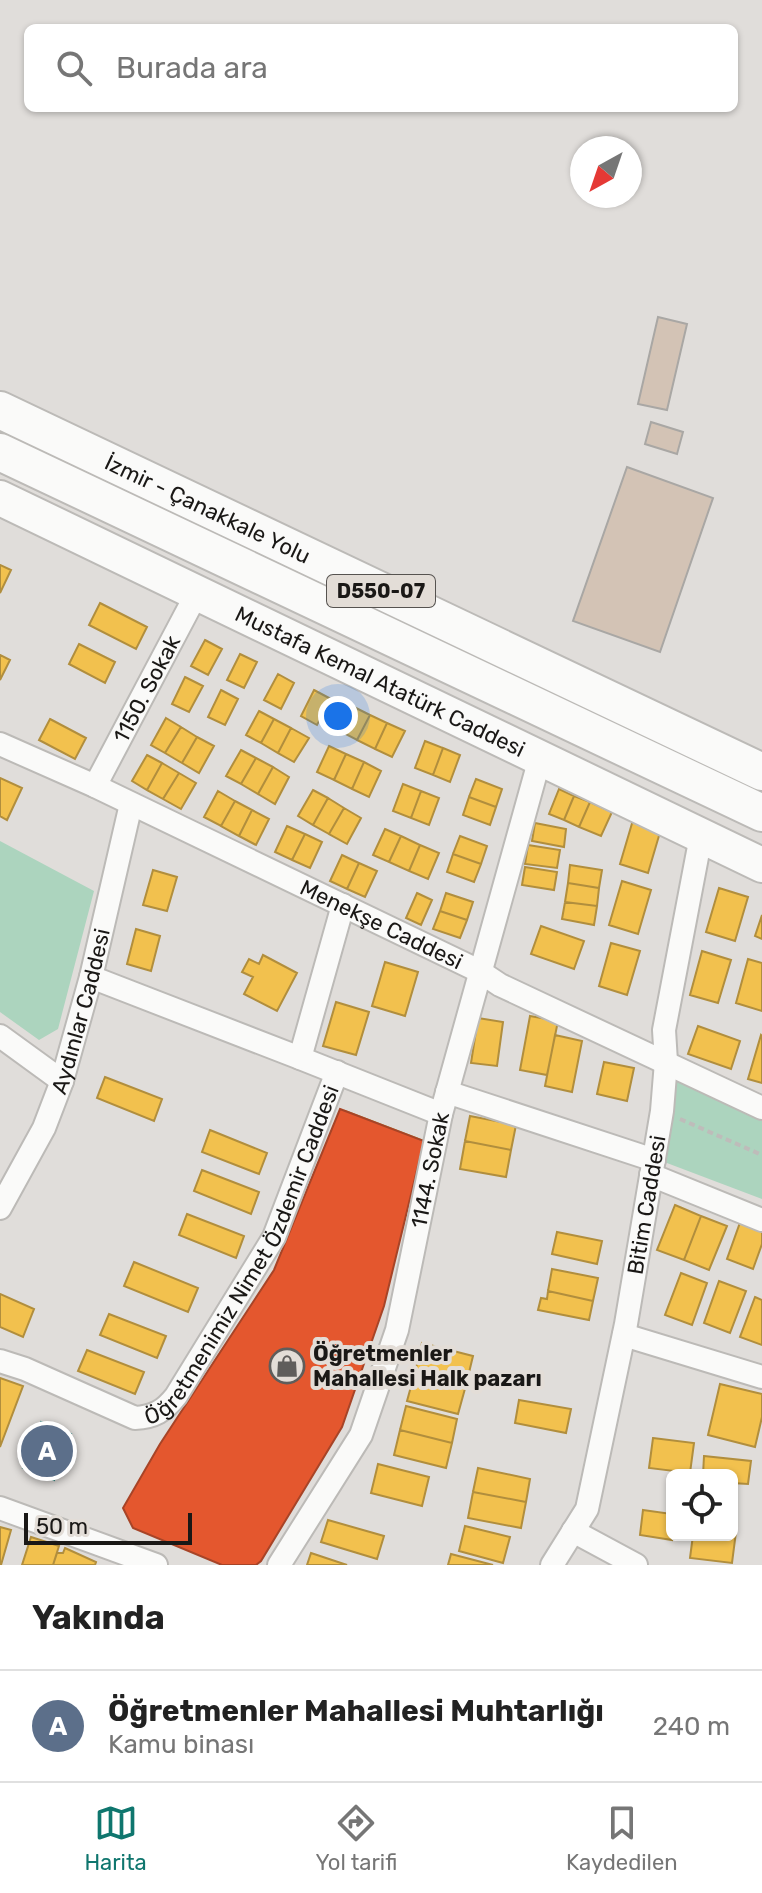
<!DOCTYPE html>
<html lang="tr">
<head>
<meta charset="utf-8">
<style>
	:root { --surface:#fff; --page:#f6f6f6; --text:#222; --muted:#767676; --line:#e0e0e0; --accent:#0f766e }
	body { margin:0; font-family:Rubik,sans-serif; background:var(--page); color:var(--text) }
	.controls { position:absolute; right:24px; bottom:24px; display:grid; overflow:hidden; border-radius:12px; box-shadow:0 2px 6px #0004 }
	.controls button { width:72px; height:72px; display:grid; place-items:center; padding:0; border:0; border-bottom:2px solid var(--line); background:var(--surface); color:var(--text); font:40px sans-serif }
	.compass { position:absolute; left:570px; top:136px; width:72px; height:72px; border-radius:50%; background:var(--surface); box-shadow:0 2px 6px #0004; rotate:220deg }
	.scale { position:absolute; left:24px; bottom:20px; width:168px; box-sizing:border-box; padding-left:8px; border:4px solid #1a1816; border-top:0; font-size:22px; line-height:28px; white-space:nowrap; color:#1a1816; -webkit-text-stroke:6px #e3ddd7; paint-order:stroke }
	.you { position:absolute; left:338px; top:716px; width:28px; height:28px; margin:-20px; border:6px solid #fff; border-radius:50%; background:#1a73e8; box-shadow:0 0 0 12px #1a73e833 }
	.badge { display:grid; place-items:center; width:52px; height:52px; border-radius:50%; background:var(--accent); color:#fff; font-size:26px; font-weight:700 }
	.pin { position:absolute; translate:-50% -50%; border:4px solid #fff; box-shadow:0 2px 8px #0006 }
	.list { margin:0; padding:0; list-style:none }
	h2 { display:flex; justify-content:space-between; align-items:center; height:104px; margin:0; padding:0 32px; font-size:34px }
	h2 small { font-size:26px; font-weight:400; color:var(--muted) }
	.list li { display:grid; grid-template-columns:52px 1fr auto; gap:24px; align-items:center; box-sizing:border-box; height:112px; padding:0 32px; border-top:2px solid var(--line) }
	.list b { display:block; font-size:30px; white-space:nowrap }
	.list p { margin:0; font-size:26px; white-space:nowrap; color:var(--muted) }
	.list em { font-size:26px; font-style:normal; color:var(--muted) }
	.icon { flex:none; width:44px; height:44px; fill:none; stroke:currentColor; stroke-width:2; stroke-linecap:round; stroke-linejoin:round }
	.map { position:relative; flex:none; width:762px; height:1565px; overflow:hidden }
	.search { position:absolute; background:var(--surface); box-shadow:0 2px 6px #0004; left:24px; right:24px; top:24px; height:88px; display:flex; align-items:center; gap:20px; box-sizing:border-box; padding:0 28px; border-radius:12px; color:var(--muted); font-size:30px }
	.sheet { height:216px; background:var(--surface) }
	nav { display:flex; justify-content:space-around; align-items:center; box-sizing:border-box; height:112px; border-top:2px solid var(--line); background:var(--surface); font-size:22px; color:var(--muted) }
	nav a { display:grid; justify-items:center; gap:4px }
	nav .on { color:var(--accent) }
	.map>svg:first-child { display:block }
</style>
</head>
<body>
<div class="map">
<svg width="762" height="1565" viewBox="0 0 762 1565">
	<rect width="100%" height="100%" fill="#e0ddda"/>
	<path fill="#acd4be" d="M0 841 94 891 58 1029 39 1040 0 1012Z
		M675 1079 762 1120V1199L659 1160Z"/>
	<path fill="#f2c14e" stroke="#b18e3d" stroke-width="2" d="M0 565 11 570 0 593Z
		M100 603 147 627 136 649 89 625Z
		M205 640 222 649 208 675 191 666Z
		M79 644 115 662 105 683 69 664Z
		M240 654 257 662 244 688 227 680Z
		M0 655 10 660 0 680Z
		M278 674 294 683 281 709 264 700Z
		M185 677 203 686 189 712 172 704Z
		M221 690 238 699 225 725 208 717Z
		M314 690 331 699 317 725 301 716Z
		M352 706 370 715 357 740 340 731Z
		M259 711 274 719 261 743 246 735Z
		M370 715 387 723 375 749 357 740Z
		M166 718 181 727 165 753 151 745Z
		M50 719 86 738 75 759 39 740Z
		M274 719 291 728 278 753 261 743Z
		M387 723 405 731 392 757 375 749Z
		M181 727 197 737 182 763 165 753Z
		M291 728 309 738 294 762 278 753Z
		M197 737 214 746 199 773 182 763Z
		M425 741 443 748 433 775 415 768Z
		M329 746 346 754 334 780 317 772Z
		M443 748 460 755 450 782 433 775Z
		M241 750 256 758 241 784 226 776Z
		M346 754 364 762 352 789 334 780Z
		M147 755 162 763 147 790 132 781Z
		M256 758 273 767 258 794 241 784Z
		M364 762 381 771 369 797 352 789Z
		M162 763 179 773 163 799 147 790Z
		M273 767 289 777 275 804 258 794Z
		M179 773 196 783 181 809 163 799Z
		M0 778 22 788 7 820 0 816Z
		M476 779 502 789 496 807 469 797Z
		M403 784 421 791 411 818 393 811Z
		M559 789 574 796 564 820 549 814Z
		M313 790 328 798 313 825 298 816Z
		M218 791 235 801 221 826 204 817Z
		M421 791 439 798 429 825 411 818Z
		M574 796 590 802 579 827 564 820Z
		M469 797 496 807 490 825 463 815Z
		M328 798 344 808 329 834 313 825Z
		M235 801 252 810 239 836 221 826Z
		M590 802 612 812 601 836 579 827Z
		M344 808 361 818 347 844 329 834Z
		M252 810 269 819 256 845 239 836Z
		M633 820 661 829 648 873 620 864Z
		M535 823 566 829 564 847 532 841Z
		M287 826 305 834 292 860 275 852Z
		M385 829 401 836 389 862 373 855Z
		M305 834 322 842 310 868 292 860Z
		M401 836 420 845 409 871 389 862Z
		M460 836 487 846 481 864 453 854Z
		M420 845 439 853 428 879 409 871Z
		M528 845 560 850 557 868 525 864Z
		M453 854 481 864 474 882 447 872Z
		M342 855 359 863 347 889 330 881Z
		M359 863 377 871 365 897 347 889Z
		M570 865 602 870 599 888 568 883Z
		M525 867 557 872 554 890 522 885Z
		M153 870 177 877 167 911 143 905Z
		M622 881 651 890 638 934 609 925Z
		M568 883 599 888 597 906 565 902Z
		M719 888 748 897 735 941 706 932Z
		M417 893 432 900 421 925 406 918Z
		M446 893 473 902 467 920 440 911Z
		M565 902 597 906 594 925 562 919Z
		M440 911 467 920 460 938 433 929Z
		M762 915V939L755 936Z
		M541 926 584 941 574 969 531 954Z
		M136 929 160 936 151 971 127 964Z
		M611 943 640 951 627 995 599 986Z
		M702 951 731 960 718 1003 690 995Z
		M263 955 297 973 277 1011 244 994 253 977 242 972 249 959 259 964Z
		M748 959 762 963V1011L736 1003Z
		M385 962 418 972 405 1016 372 1006Z
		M336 1002 369 1012 356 1055 323 1046Z
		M530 1016 558 1021 547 1075 520 1070Z
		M478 1018 503 1022 497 1066 471 1063Z
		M698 1026 740 1041 731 1069 688 1054Z
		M555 1035 582 1041 572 1092 545 1086Z
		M761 1035 762 1036V1083L748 1079Z
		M604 1062 634 1068 627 1101 597 1094Z
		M105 1077 162 1099 154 1121 97 1098Z
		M345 1111 424 1141 331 1351 258 1316Z
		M470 1116 516 1125 511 1150 465 1141Z
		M210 1130 267 1153 259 1174 202 1152Z
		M465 1141 511 1150 506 1177 460 1169Z
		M202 1170 259 1192 251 1214 194 1191Z
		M675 1205 701 1216 684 1260 657 1250Z
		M187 1214 244 1236 236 1258 179 1235Z
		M701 1216 727 1226 709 1270 684 1260Z
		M742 1217 762 1224V1244L753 1269 727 1259Z
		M557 1232 602 1241 597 1264 552 1254Z
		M134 1262 198 1288 188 1312 124 1286Z
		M552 1269 598 1278 593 1301 548 1291Z
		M681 1273 707 1283 692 1325 665 1315Z
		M719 1281 746 1291 730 1333 704 1323Z
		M548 1291 593 1301 589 1320 538 1310 541 1298 547 1299Z
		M0 1294 34 1309 23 1337 0 1327Z
		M755 1297 762 1300V1345L740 1337Z
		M109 1314 166 1336 157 1358 100 1335Z
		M258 1316 331 1351 212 1545 139 1495Z
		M422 1343 473 1356 466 1385 415 1372Z
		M87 1350 144 1372 135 1394 78 1371Z
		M415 1372 466 1385 458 1414 407 1401Z
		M0 1378 23 1386 0 1447Z
		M720 1384 762 1394V1417L755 1447 708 1435Z
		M519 1400 571 1409 566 1433 515 1423Z
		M406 1406 457 1419 452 1443 400 1430Z
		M400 1430 452 1443 446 1468 394 1455Z
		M653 1438 694 1443 690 1473 649 1468Z
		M704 1456 751 1461 748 1484 732 1483V1475H703Z
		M378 1464 429 1477 422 1506 371 1493Z
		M478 1468 530 1479 526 1502 473 1492Z
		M473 1492 526 1502 521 1528 468 1518Z
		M643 1510 672 1514V1540L640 1535Z
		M328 1520 384 1536 377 1559 321 1542Z
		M465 1526 510 1537 503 1563 459 1551Z
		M0 1527 11 1530 1 1565H0Z
		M732 1531 736 1532 732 1563 690 1558 693 1535H732Z
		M31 1537 59 1546 53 1565H22Z
		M65 1548 96 1562 95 1565H53L57 1553H63Z
		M311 1553 347 1565H307Z
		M451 1554 493 1565H448Z"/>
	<path fill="#e4572e" stroke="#a74427" stroke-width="2" d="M340 1109 424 1141 384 1306 342 1427 261 1561 256 1565H222L133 1528 123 1508 160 1444 274 1270Z"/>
	<path fill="#17a398" stroke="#187971" stroke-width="2" d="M41 1422 71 1434 54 1480 23 1468Z"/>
	<path fill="#d3c3b5" stroke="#a9a7a4" stroke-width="2" d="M658 317 687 324 667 410 638 404Z
		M651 422 683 432 677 454 645 444Z
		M627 467 713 498 660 652 573 621Z"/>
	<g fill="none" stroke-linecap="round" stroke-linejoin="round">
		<g stroke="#bcbab7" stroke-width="26">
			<g id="minor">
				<path id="s1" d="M0 744 95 786 479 971 500 985 762 1108"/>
				<path id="s2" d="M95 786 197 593"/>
				<path d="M343 905 300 1058 441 1114"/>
				<path d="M91 977 300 1058"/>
				<path d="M0 1036 62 1081"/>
				<path d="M447 1092 654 1160"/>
				<path d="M651 1175 762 1220"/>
				<path id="s3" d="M0 1208 44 1128 62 1081 91 977 131 804"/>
				<path d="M624 1335 762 1377"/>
				<path id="s4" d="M0 1361 25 1369 135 1418C154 1417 164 1411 176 1396L274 1237 337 1072"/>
				<path d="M0 1508 156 1565"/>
				<path d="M573 1531 636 1565"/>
				<path id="s5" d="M279 1565 361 1435 397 1330 441 1114 540 758"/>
				<path id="s6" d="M552 1565 587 1509 626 1324 662 1111 666 1062 664 1030 701 836"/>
			</g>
		</g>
		<g stroke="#bcbab7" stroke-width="38">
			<g id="primary">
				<path id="s7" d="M0 498 762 865"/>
			</g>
		</g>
		<g stroke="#bcbab7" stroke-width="40">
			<g id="trunk">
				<path id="s8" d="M0 410 762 772"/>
				<path d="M0 452 762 813"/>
			</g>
		</g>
		<path stroke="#bebcba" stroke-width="4" stroke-dasharray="6 4" stroke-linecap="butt" d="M680 1119 762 1155"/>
		<use href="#minor" stroke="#fafaf9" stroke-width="22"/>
		<use href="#primary" stroke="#fafaf9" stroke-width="34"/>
		<use href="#trunk" stroke="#fafaf9" stroke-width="36"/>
	</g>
	<defs>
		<g id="shop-ring" transform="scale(1.8)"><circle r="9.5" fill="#e3ddd7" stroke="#5f5d5b" stroke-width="1.5"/><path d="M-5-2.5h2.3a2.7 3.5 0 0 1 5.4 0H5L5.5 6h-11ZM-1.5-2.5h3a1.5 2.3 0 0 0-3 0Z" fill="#5f5d5b"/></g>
	</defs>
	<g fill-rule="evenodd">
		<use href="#shop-ring" x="287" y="1366"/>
	</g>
	<g text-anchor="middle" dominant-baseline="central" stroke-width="8" stroke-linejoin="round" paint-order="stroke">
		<rect fill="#e3ddd7" stroke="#565350" stroke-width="2" x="327" y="575" width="108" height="32" rx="6"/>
		<g font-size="20" font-weight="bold" fill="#1a1816">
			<text x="381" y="591">D550-07</text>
		</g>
		<g font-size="22" fill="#1a1816" stroke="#e3ddd7">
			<text stroke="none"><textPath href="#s8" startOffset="230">İzmir - Çanakkale Yolu</textPath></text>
			<text stroke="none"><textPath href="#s7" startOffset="422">Mustafa Kemal Atatürk Caddesi</textPath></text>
			<text stroke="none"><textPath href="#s2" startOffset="110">1150. Sokak</textPath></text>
			<text stroke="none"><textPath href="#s1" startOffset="422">Menekşe Caddesi</textPath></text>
			<text stroke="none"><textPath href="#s3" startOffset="214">Aydınlar Caddesi</textPath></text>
			<text stroke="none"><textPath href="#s5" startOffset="428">1144. Sokak</textPath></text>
			<text stroke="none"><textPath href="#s6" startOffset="376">Bitim Caddesi</textPath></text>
			<text stroke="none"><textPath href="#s4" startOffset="350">Öğretmenimiz Nimet Özdemir Caddesi</textPath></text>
		</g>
		<g font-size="22" font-weight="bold" fill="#1a1816" stroke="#e3ddd7" text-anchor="start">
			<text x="313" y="1353">Öğretmenler<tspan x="313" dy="25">Mahallesi Halk pazarı</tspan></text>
		</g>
	</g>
</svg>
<div class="controls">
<button><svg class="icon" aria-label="locate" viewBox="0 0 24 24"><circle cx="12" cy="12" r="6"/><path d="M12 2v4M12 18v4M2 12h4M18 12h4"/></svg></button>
</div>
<svg class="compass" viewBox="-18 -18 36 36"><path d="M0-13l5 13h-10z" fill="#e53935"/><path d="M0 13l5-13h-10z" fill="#767676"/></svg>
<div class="scale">50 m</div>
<div class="you"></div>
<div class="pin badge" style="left:47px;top:1451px;background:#5c6f8a">A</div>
<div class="search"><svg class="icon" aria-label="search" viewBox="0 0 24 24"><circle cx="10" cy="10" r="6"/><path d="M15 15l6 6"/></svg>Burada ara</div>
</div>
<section class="sheet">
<h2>Yakında<small></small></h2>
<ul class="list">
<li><span class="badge" style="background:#5c6f8a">A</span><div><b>Öğretmenler Mahallesi Muhtarlığı</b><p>Kamu binası</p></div><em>240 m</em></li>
</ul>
</section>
<nav>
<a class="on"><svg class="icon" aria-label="map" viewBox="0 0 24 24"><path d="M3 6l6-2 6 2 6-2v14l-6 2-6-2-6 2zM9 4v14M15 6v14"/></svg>Harita</a>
<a><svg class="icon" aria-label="directions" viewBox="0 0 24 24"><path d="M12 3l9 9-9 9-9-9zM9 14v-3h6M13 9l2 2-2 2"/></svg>Yol tarifi</a>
<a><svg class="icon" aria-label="saved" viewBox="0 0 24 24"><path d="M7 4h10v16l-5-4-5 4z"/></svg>Kaydedilen</a>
</nav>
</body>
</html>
